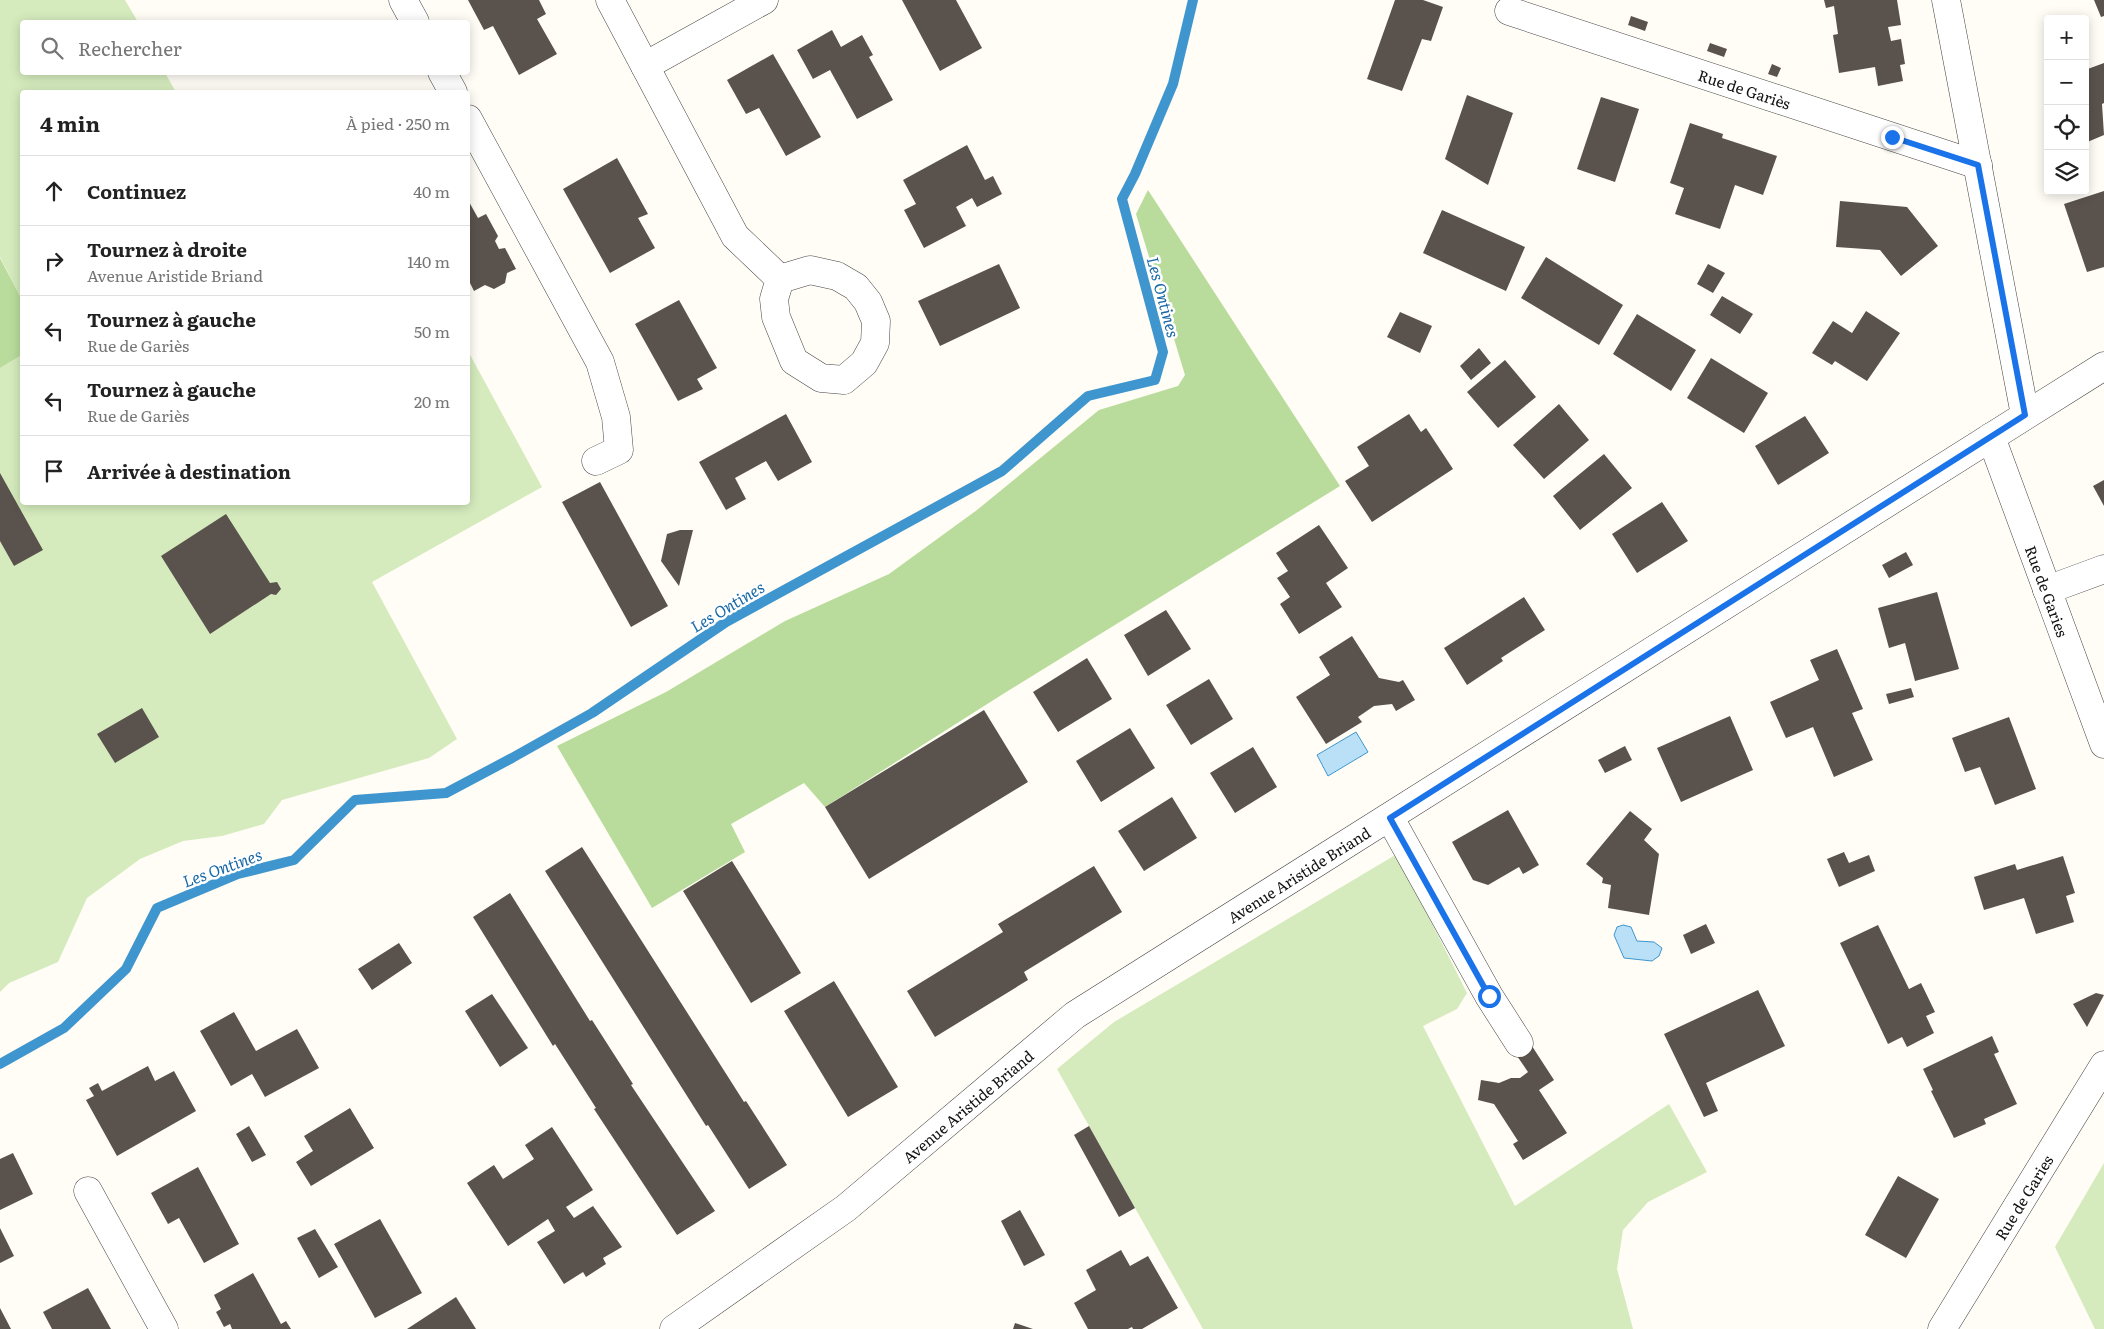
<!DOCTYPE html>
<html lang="fr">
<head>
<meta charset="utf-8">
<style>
	:root { --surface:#fff; --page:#f6f6f6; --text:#222; --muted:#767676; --line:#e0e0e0 }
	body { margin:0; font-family:Literata,serif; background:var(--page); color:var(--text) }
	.controls { position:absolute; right:15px; top:15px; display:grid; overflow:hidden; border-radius:5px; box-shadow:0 2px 12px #0003 }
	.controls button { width:45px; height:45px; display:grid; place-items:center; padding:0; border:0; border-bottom:1px solid var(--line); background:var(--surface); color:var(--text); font:25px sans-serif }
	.stop { position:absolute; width:15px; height:15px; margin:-11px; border:4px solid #1a73e8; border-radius:50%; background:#fff }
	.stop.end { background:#1a73e8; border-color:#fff; box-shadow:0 1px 5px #0008 }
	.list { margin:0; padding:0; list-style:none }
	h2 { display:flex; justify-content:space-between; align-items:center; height:65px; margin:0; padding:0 20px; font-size:21px }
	h2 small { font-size:16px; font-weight:400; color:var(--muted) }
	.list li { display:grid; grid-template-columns:32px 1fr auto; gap:15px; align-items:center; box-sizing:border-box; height:70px; padding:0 20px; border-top:1px solid var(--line) }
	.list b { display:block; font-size:19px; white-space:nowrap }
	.list p { margin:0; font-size:16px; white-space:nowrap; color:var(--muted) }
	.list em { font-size:16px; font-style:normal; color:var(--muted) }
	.icon { flex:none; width:28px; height:28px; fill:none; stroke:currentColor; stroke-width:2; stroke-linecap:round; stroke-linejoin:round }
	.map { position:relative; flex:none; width:2104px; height:1329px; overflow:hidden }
	.search { position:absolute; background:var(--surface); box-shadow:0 2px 12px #0003; left:20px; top:20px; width:450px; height:55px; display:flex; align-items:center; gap:12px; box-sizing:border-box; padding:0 18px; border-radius:5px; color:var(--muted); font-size:19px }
	.panel { position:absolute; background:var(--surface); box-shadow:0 2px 12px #0003; left:20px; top:90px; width:450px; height:415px; border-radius:5px }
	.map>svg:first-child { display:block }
</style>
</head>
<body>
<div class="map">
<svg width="2104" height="1329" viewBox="0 0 2104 1329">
	<rect width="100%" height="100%" fill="#fffdf5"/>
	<path fill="#d5ebbd" d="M0 0H125L138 22H22V72L165 73 176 92H22V300L0 257Z
		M468 351 542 487 372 582 457 739 429 758 282 800 264 824 222 836 183 841 140 859 87 898 58 962 9 983 0 992V368L22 355V502H468Z
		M1397 854 1467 993 1457 1009 1423 1026 1515 1206 1669 1104 1707 1172 1648 1202 1623 1230 1617 1269 1633 1329H1203L1057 1069 1114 1022Z
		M2104 1163V1329H2095L2055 1247Z"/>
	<path fill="#b9dc9c" d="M1148 190 1340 486 1003 694 825 807 804 783 731 824 745 852 652 908 557 746 666 692 785 621 889 574 977 510 1099 410 1178 386 1185 375 1136 214Z
		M0 258 22 300V355L0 368Z"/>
	<path fill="#b9e0f7" stroke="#3f96cf" d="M1356 732 1368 752 1328 776 1317 755Z
		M1623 925 1631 927 1637 941 1654 942 1662 948 1659 956 1652 961 1624 958 1614 935 1617 927Z"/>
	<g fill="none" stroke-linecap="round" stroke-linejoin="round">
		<path stroke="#3f96cf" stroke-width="10" d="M0 1064 64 1028 126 969 157 908 238 874 294 860 355 800 446 793 512 758 592 713 726 622 1002 471 1088 396 1155 380 1163 352 1122 199 1135 174 1173 84 1193 0"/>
	</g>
	<path fill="#5a524d" d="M468 0H539L546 14 537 19 557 54 519 75 493 26 484 30Z
		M902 0H956L982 48 940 71Z
		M1395 0H1423L1443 7 1431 41 1422 39 1402 91 1367 79Z
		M1824 0H1897L1901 25 1888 27 1891 41 1901 39 1905 64 1900 65 1903 81 1878 86 1875 67 1839 73 1833 35 1838 34 1834 6 1826 8Z
		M2094 0H2104V16L2101 17Z
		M1631 16 1648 22 1645 31 1628 25Z
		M832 30 841 47 862 35 873 55 869 57 893 100 857 119 830 70 813 79 797 50Z
		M1710 43 1727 49 1724 57 1707 51Z
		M773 54 821 137 786 156 759 108 746 114 727 80Z
		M2104 63V103L2102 104 2104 135 2085 143V70Z
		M1772 64 1781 68 1777 77 1768 74Z
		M1467 95 1513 113 1488 185 1445 159Z
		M1601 97 1639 109 1615 182 1577 169Z
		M1690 123 1723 134 1722 138 1777 156 1763 195 1735 185 1720 229 1675 214 1684 188 1670 183Z
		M967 145 985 180 993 176 1002 194 977 207 972 198 956 207 966 226 924 248 904 210 916 204 903 180Z
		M617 158 648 214 638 218 655 248 610 273 563 189Z
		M2104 191V267L2087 272 2064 204Z
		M468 200 478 218 486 214 498 236 495 241 499 249 505 248 516 269 507 273 505 283 494 289 485 285 474 291 468 279Z
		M1840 201 1907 207 1938 246 1901 276 1880 250 1836 247Z
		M1442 210 1525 247 1506 291 1423 253Z
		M1546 257 1623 305 1599 345 1521 298Z
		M999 264 1020 308 940 346 918 301Z
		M1708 264 1725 273 1713 293 1697 284Z
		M1722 296 1753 314 1740 334 1710 315Z
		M679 300 717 368 697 379 703 389 678 401 635 324Z
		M1866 311 1900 333 1867 381 1835 361 1832 365 1812 353 1833 321 1852 333Z
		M1400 312 1432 326 1420 353 1387 337Z
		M1637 314 1696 350 1671 391 1613 354Z
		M1479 348 1491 363 1471 380 1460 366Z
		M1711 358 1768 393 1744 433 1687 398Z
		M1505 360 1536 397 1498 428 1467 392Z
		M1559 404 1589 440 1544 479 1513 445Z
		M786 414 812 462 778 481 766 461 735 478 746 499 726 510 699 462Z
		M1409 414 1421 432 1426 428 1453 469 1372 522 1345 481 1369 466 1357 447Z
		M1805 416 1829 453 1778 485 1755 446Z
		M1604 454 1632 488 1580 530 1553 496Z
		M0 473 43 550 14 566 0 541Z
		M2104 480V506L2093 486Z
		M600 482 668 606 631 627 562 502Z
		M1662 502 1688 541 1637 573 1612 534Z
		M226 514 270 583 277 582 281 589 276 595 271 594 210 634 161 556Z
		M1319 525 1348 568 1326 583 1342 607 1299 634 1280 604 1290 597 1277 578 1288 571 1276 553Z
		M680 530H693L679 586 661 561 667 534Z
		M1906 552 1913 565 1889 578 1882 565Z
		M1937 592 1959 669 1915 681 1905 643 1889 648 1878 608Z
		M1524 597 1545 630 1501 658 1503 661 1467 685 1444 648Z
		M1166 610 1191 649 1148 676 1124 635Z
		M1352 636 1379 678 1399 682 1403 680 1415 700 1396 711 1392 704 1374 706 1358 717 1362 722 1326 744 1296 697 1330 675 1319 657Z
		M1837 649 1863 709 1852 713 1873 760 1834 777 1813 727 1786 738 1770 702 1819 680 1810 660Z
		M1087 658 1112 699 1058 732 1033 692Z
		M1209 679 1233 719 1191 745 1166 705Z
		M1911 688 1914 697 1889 704 1886 694Z
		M142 708 159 737 115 763 97 734Z
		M984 710 1028 782 869 879 825 807Z
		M1730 716 1753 770 1681 802 1657 748Z
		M2009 717 2036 789 1995 805 1980 767 1965 772 1952 738Z
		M1130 728 1155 768 1101 802 1076 761Z
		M1625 746 1632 760 1605 773 1598 760Z
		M1253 747 1277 787 1235 813 1210 773Z
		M1172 797 1197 838 1144 871 1118 831Z
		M1508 810 1539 865 1523 874 1519 867 1488 885 1473 880 1452 842Z
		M1630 811 1652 829 1644 840 1659 854 1649 915 1608 908 1611 885 1602 883 1603 878 1586 864Z
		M582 847 744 1102 746 1101 787 1165 749 1189 708 1125 706 1126 545 871Z
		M1844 852 1849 863 1869 855 1875 871 1839 887 1827 859Z
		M2063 856 2075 893 2066 896 2074 922 2036 934 2024 898 1984 910 1974 877 2015 864 2017 870Z
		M732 861 801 973 751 1003 683 891Z
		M1094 866 1122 912 1024 972 1028 980 935 1037 907 991 1003 932 998 924Z
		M510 893 590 1021 592 1020 633 1084 631 1085 715 1211 677 1235 594 1109 596 1108 555 1044 553 1046 473 917Z
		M1706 924 1715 943 1691 954 1683 935Z
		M1878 925 1909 989 1921 983 1935 1012 1926 1016 1934 1033 1907 1047 1902 1037 1888 1044 1840 943Z
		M399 943 412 963 372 990 358 969Z
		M834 981 898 1087 848 1117 784 1011Z
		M1758 990 1785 1046 1706 1083 1718 1111 1704 1117 1664 1034Z
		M2096 993 2104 995 2087 1027 2073 1004Z
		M492 994 528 1048 500 1067 465 1011Z
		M234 1012 256 1051 297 1029 319 1068 265 1097 252 1074 231 1086 200 1031Z
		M1992 1036 1999 1052 1994 1054 2017 1104 1984 1119 1986 1124 1954 1138 1931 1091 1933 1090 1923 1069Z
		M1530 1043 1554 1080 1539 1090 1567 1133 1523 1160 1513 1144 1518 1141 1494 1104 1478 1100 1481 1080 1499 1083 1511 1078H1520L1528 1072 1515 1053Z
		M148 1066 155 1081 174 1071 196 1111 117 1156 86 1100 94 1096 89 1088 98 1083 102 1091Z
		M350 1108 374 1148 311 1186 296 1162 313 1151 304 1136Z
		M249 1126 266 1155 252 1162 236 1134Z
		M1089 1126 1135 1208 1119 1217 1074 1135Z
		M552 1127 593 1190 566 1207 574 1218 593 1206 622 1247 603 1258 606 1264 586 1277 583 1272 564 1284 537 1242 555 1231 548 1219 508 1246 467 1183 494 1165 503 1179 534 1159 525 1145Z
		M13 1153 33 1194 0 1210V1159Z
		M198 1167 239 1244 204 1263 179 1218 168 1224 151 1193Z
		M1898 1176 1939 1199 1906 1258 1865 1235Z
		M1020 1210 1045 1255 1024 1266 1001 1221Z
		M380 1219 422 1293 375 1318 334 1244Z
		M0 1228 14 1256 0 1263Z
		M315 1229 338 1267 319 1278 297 1238Z
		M1121 1250 1130 1266 1148 1256 1178 1308 1142 1329H1133L1132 1327 1128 1329H1088L1074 1303 1096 1290 1086 1270Z
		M253 1273 281 1324 286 1321 291 1329H232L230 1324 224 1327 216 1312 221 1309 214 1295Z
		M88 1288 111 1329H52L43 1312Z
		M456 1297 476 1329H407Z
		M0 1308 11 1329H0Z
		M1015 1323 1033 1329H1013Z"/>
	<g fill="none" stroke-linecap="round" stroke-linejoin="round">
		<g stroke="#444" stroke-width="29">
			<g id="minor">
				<path d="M403 0 415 22"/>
				<path d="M610 0 735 236 780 279"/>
				<path d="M1946 0 2025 415"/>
				<path id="s1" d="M1509 11 1978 165"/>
				<path d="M645 66 764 0"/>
				<path d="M442 72 453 92"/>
				<path d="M468 119 600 362 616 417 619 450 596 461"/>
				<path d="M810 270 837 276 856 287 868 302 876 321 875 343 864 363 844 380 821 378 794 361 776 317 774 299 780 279Z"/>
				<path id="s2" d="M1991 437 2104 744"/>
				<path d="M2047 590 2104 569"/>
				<path d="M1390 818 1489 996 1519 1043"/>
				<path d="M88 1191 164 1329"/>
				<path id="s3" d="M674 1329 846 1208 1075 1015 2104 366"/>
				<path id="s4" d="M1942 1329 2104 1065"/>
			</g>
		</g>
		<use href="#minor" stroke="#fff" stroke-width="28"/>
	</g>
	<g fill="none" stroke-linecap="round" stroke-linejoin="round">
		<path stroke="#1a73e8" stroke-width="6" d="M1489 996 1390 818 2025 415 1978 165 1892 137"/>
	</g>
	<g text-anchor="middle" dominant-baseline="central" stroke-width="5" stroke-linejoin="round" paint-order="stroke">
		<g font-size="15" fill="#111" stroke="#fff">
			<text stroke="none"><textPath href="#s1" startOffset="248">Rue de Gariès</textPath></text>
			<text stroke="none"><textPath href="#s2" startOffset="164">Rue de Garies</textPath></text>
			<text stroke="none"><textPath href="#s3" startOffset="774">Avenue Aristide Briand</textPath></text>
			<text stroke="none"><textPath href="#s3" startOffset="369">Avenue Aristide Briand</textPath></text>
			<text stroke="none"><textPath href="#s4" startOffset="155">Rue de Garies</textPath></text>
		</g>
		<g font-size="16" font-style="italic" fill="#1768a6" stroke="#fff">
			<text transform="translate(1164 297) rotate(75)">Les Ontines</text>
			<text transform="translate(727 606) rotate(-31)">Les Ontines</text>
			<text transform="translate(222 867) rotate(-20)">Les Ontines</text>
		</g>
	</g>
</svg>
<div class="controls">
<button>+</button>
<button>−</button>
<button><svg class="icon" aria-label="locate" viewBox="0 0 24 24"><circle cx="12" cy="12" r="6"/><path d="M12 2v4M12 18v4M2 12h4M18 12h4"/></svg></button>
<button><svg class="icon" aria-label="layers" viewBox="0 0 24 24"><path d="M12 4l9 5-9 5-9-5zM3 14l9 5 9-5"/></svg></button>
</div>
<div class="stop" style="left:1489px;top:996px"></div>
<div class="stop end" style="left:1892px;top:137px"></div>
<div class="search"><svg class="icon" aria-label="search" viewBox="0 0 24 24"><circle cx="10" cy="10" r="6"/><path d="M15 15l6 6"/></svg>Rechercher</div>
<section class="panel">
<h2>4 min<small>À pied · 250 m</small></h2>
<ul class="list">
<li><svg class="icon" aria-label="ahead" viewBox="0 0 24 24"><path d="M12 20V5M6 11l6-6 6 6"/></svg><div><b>Continuez</b></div><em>40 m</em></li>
<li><svg class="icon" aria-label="right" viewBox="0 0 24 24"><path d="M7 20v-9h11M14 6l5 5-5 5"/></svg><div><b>Tournez à droite</b><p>Avenue Aristide Briand</p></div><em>140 m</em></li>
<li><svg class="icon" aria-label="left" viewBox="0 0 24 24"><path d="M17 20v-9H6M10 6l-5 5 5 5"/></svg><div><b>Tournez à gauche</b><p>Rue de Gariès</p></div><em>50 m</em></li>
<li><svg class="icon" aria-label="left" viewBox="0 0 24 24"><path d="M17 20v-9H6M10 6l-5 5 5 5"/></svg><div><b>Tournez à gauche</b><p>Rue de Gariès</p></div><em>20 m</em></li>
<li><svg class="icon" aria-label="arrive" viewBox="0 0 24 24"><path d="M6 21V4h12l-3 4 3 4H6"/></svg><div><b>Arrivée à destination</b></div></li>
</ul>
</section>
</div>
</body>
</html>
